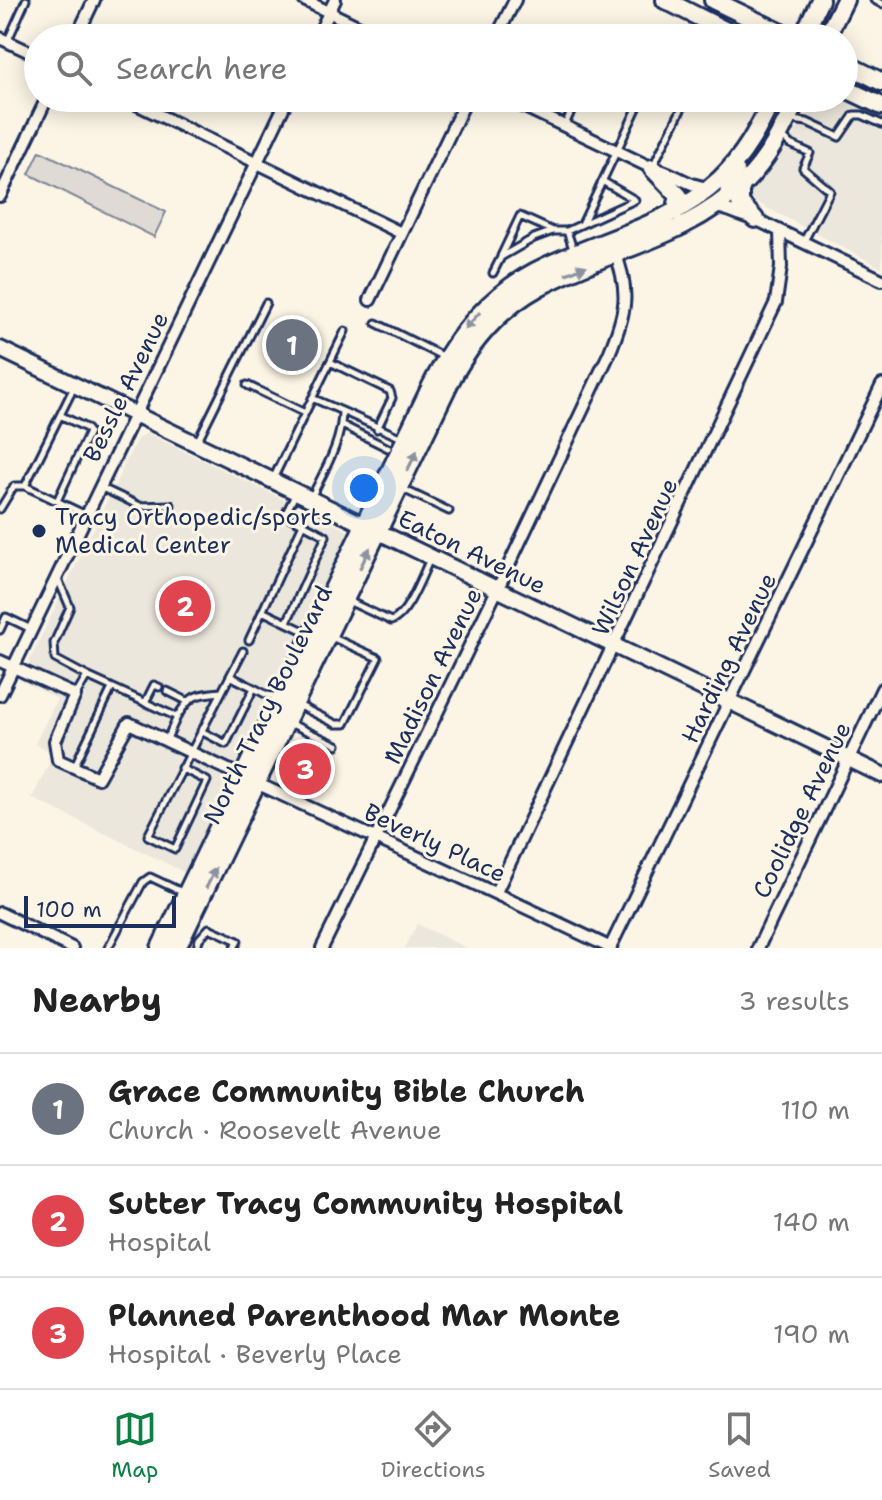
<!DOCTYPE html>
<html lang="en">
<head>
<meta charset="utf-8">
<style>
	:root { --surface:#fff; --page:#f6f6f6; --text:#222; --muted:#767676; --line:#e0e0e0; --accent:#0b8043 }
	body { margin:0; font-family:"Shantell Sans",sans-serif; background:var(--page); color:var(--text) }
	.scale { position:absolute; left:24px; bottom:20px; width:152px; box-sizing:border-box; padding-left:8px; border:4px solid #1b2f5e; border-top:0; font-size:22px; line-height:28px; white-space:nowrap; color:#1b2f5e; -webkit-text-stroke:6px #fcf5e5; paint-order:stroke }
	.you { position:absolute; left:364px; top:488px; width:28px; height:28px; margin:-20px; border:6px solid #fff; border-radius:50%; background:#1a73e8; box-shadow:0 0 0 12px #1a73e833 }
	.badge { display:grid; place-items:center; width:52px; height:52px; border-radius:50%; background:var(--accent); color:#fff; font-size:26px; font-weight:700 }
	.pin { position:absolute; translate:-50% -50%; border:4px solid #fff; box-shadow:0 2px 8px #0006 }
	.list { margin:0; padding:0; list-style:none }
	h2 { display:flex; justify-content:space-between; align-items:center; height:104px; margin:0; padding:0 32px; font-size:34px }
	h2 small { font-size:26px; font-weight:400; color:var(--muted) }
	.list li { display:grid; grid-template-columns:52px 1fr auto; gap:24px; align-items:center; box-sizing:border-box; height:112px; padding:0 32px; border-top:2px solid var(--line) }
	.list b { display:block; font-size:30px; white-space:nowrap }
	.list p { margin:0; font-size:26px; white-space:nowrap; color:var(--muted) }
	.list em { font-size:26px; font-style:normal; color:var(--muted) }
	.icon { flex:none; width:44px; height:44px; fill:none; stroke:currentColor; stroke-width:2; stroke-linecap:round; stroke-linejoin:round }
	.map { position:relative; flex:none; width:882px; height:948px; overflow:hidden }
	.search { position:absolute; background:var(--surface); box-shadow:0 4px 20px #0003; left:24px; right:24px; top:24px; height:88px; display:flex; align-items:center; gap:20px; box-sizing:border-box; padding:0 28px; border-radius:44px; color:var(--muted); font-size:30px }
	.sheet { height:440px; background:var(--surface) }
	nav { display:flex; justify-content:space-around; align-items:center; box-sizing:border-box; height:112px; border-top:2px solid var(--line); background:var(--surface); font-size:22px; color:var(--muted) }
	nav a { display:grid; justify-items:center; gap:4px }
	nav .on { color:var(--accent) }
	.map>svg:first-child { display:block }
</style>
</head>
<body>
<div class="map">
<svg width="882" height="948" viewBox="0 0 882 948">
	<rect width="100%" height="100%" fill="#fcf5e5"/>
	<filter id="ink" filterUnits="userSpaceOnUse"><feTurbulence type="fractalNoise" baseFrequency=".0125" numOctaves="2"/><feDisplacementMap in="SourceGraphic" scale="16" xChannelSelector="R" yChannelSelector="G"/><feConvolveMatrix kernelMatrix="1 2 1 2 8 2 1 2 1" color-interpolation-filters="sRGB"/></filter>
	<g filter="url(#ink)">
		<path fill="#ece7dc" d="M819 98H840L882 118V268L750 199 749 193 769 171Z
			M147 433 350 532 186 873 32 798 54 753 35 744 57 699 20 680 137 439Z
			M417 924 467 948H405Z"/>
		<path fill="#dfdbd4" stroke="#7d8599" stroke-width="2" d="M40 151 166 212 154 237 29 174Z"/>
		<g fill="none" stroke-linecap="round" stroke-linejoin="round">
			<g stroke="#1b2f5e" stroke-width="11">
				<path id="lane" d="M874 0 882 4
					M8 40 26 0
					M793 120 807 122 839 137 854 115H862L882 124
					M565 125 577 98
					M781 135 790 144 810 153 803 168 830 191 804 241
					M654 164 687 98
					M582 224 641 100
					M567 231 635 200 604 182
					M501 256 520 216 553 231
					M493 273 501 257 534 238 553 231H567L573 249
					M376 323 444 357
					M330 362 390 391 392 398 377 429
					M75 385 25 486 86 515
					M247 385 305 413
					M342 411 404 439
					M342 425 388 448
					M197 442 266 303
					M273 479 345 331
					M100 487 140 506 171 505
					M403 489 449 511
					M312 496C325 469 342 442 342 411L312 398
					M57 501 89 432 86 428 60 415
					M0 509 14 486H25
					M58 579 70 607 54 643 55 659 87 676
					M346 600 391 621C408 616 422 575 430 559
					M262 611 308 633
					M287 622 326 536 303 524
					M0 630 6 617 31 629
					M249 640 303 524 285 515 295 495
					M230 676 243 651
					M254 688 267 695 279 697
					M167 691 187 701
					M76 695 87 676 177 717C190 695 196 694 221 692
					M145 703 154 685 159 687
					M296 704 336 724H345L378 658 329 636
					M287 722 337 745
					M166 741 177 717
					M74 767 112 688
					M181 768 207 781 175 849 148 836 230 676 254 688 226 744 201 731
					M108 948 143 882 150 877 182 892
					M197 948 199 939 209 928 238 941 234 948"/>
			</g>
			<g stroke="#1b2f5e" stroke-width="16">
				<path id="street" d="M304 0 382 38
					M0 38 38 56
					M76 38 94 0
					M317 38 335 0
					M496 38 515 0
					M124 98 401 233
					M506 98 652 168C673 171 690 189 711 187
					M0 196 47 98
					M725 201 726 185 739 170
					M713 208C727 206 740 217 755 219L882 280
					M370 300 467 98
					M0 661 75 695 55 741 58 760 98 778 129 723C289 800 451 871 611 948
					M0 695 288 98
					M496 892 776 302 781 267 780 231
					M0 913 72 948
					M322 948 498 588 609 354C626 313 631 292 614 250
					M610 948 882 385
					M758 948 882 689"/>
			</g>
			<g stroke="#1b2f5e" stroke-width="20">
				<path id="secondary" d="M0 349 882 775"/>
			</g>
			<g stroke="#1b2f5e" stroke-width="22">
				<path id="primary" d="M665 0 740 38
					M713 0 792 38
					M802 38 820 0
					M826 38 845 0
					M844 63 882 82
					M844 88 882 106
					M652 168 679 196 675 212
					M743 183 740 191V203L755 219
					M160 948 431 386C457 334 492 291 546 266 605 238 671 225 720 179 744 156 759 128 773 98
					M177 948 449 384C470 343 499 309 539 287 610 248 684 241 746 181 770 157 783 128 798 98"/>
			</g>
			<use href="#lane" stroke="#fcf5e5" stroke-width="5"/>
			<use href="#street" stroke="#fcf5e5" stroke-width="10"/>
			<use href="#secondary" stroke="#fcf5e5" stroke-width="14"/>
			<use href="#primary" stroke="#fcf5e5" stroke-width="16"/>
		</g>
		<defs><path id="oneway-solid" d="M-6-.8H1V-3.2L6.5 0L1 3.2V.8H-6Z" transform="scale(2)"/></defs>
		<g fill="#8c92a2">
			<use href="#oneway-solid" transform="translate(576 270) rotate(-22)"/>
			<use href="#oneway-solid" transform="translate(472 321) rotate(132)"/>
			<use href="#oneway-solid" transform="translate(412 461) rotate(-64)"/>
			<use href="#oneway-solid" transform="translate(365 558) rotate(-64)"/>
			<use href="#oneway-solid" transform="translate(211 878) rotate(-64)"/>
		</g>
	</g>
	<circle fill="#1b2f5e" stroke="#fcf5e5" stroke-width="3" cx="39" cy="531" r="8"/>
	<g text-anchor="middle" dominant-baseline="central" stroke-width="6" stroke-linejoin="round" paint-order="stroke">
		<g font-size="24" fill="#1b2f5e" stroke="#fcf5e5">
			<text transform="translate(126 387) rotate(-64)">Bessle Avenue</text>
			<text transform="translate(472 552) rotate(26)">Eaton Avenue</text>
			<text transform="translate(635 557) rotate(-65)">Wilson Avenue</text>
			<text transform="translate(729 658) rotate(-64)">Harding Avenue</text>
			<text transform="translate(433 676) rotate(-64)">Madison Avenue</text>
			<text transform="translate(268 705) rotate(-64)">North Tracy Boulevard</text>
			<text transform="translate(802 810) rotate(-64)">Coolidge Avenue</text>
			<text transform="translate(435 843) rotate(25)">Beverly Place</text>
		</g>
		<g font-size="24" fill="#1b2f5e" stroke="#fcf5e5" text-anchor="start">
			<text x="55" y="517">Tracy Orthopedic/sports<tspan x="55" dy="28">Medical Center</tspan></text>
		</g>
	</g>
</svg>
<div class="scale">100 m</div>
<div class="you"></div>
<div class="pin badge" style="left:292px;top:345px;background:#6b7280">1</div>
<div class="pin badge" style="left:185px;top:606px;background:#e0444e">2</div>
<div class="pin badge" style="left:305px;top:769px;background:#e0444e">3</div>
<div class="search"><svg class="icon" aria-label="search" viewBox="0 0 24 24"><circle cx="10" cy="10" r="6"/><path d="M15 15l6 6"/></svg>Search here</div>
</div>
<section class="sheet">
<h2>Nearby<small>3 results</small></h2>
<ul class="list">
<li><span class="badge" style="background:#6b7280">1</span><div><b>Grace Community Bible Church</b><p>Church · Roosevelt Avenue</p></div><em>110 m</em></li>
<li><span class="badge" style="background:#e0444e">2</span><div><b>Sutter Tracy Community Hospital</b><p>Hospital</p></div><em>140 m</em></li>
<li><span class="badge" style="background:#e0444e">3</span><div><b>Planned Parenthood Mar Monte</b><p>Hospital · Beverly Place</p></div><em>190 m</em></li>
</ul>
</section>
<nav>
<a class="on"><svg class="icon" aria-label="map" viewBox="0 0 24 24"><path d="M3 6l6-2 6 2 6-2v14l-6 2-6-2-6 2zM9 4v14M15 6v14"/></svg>Map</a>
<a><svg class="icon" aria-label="directions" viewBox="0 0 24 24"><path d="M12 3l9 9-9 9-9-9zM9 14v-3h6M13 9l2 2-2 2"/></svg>Directions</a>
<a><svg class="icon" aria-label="saved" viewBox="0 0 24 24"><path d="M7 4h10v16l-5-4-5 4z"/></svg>Saved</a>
</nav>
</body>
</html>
